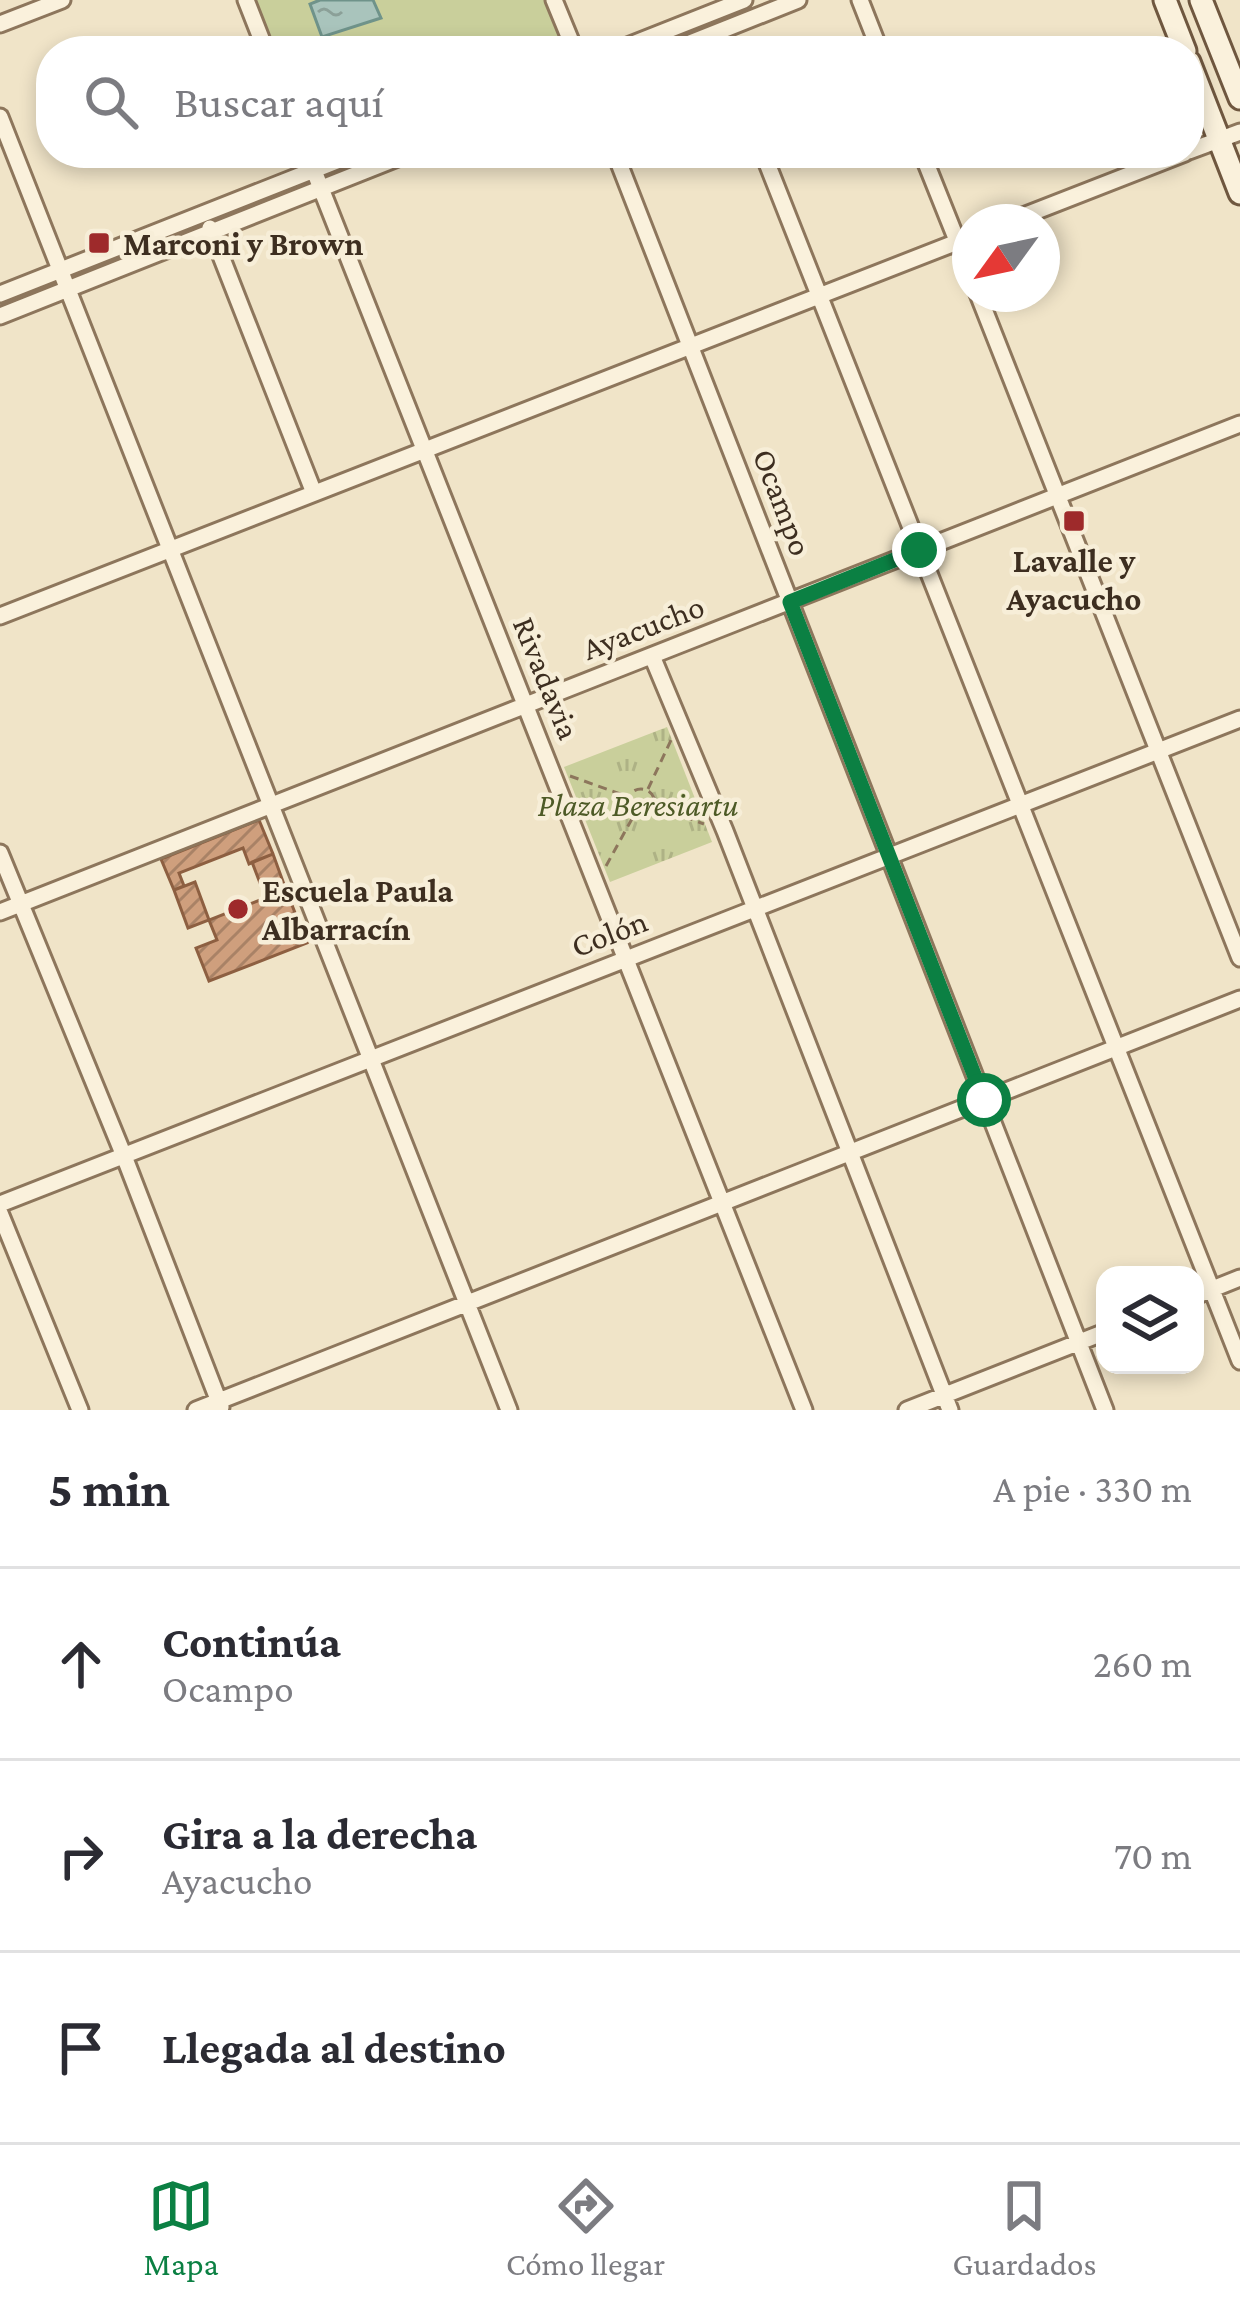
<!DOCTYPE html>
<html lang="es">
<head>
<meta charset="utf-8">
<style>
	:root { --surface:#fff; --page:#f7f7f7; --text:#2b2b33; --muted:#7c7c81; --line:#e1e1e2; --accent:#0b8043 }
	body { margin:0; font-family:"Crimson Pro",serif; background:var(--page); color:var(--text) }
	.controls { position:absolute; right:36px; bottom:36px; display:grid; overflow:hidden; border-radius:24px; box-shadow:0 6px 18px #0003 }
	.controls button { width:108px; height:108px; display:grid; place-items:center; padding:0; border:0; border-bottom:3px solid var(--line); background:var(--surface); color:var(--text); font:60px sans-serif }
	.compass { position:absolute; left:952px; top:204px; width:108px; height:108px; border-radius:50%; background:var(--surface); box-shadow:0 6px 18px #0003; rotate:237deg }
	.stop { position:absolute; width:36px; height:36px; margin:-27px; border:9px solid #0b8043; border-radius:50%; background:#fff }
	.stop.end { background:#0b8043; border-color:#fff; box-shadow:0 3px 12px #0008 }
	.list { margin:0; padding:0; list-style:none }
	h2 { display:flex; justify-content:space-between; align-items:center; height:156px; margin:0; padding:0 48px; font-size:51px }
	h2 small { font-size:39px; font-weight:400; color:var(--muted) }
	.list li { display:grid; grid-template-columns:78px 1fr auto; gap:36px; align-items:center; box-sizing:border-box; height:192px; padding:0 48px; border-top:3px solid var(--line) }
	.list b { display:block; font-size:45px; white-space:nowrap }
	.list p { margin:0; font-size:39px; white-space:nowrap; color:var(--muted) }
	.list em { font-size:39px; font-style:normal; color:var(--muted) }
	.icon { flex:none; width:66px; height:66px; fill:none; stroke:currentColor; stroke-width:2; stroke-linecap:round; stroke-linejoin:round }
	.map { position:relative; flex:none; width:1240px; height:1410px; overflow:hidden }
	.search { position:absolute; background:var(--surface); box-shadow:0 6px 18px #0003; left:36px; right:36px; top:36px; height:132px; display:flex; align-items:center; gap:30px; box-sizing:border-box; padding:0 42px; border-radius:48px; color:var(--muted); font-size:45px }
	.sheet { height:732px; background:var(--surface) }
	nav { display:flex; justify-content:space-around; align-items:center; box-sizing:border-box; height:168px; border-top:3px solid var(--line); background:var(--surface); font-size:33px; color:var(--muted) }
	nav a { display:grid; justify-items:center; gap:6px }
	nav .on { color:var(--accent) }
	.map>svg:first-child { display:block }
</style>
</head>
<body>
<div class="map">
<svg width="1240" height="1410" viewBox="0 0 1240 1410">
	<defs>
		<pattern id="park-tufts" width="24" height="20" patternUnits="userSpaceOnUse" patternTransform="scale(3)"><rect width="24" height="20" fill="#c9cf9b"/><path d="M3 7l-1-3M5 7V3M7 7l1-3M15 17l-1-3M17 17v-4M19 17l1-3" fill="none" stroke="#aeb285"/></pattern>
		<pattern id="water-ripples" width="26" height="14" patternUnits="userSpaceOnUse" patternTransform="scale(3)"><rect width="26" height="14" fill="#a9c4bc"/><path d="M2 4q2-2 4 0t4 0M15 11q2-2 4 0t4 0" fill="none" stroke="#8ba098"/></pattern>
		<pattern id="building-hatch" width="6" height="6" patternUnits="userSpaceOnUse" patternTransform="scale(3)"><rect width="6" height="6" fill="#cf9f7d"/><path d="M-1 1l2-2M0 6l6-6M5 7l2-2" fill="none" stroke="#a98266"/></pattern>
	</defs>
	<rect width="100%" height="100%" fill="#f0e4c8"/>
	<path fill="#c9cf9b" d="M246 0H554L575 51H266Z"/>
	<path fill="url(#park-tufts)" d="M667 727 712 842 610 882 564 767Z"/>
	<path fill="url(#water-ripples)" stroke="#6f938a" stroke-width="3" d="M320 0H373L381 18 322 37 310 4Z"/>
	<path fill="url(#building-hatch)" stroke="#8d5f41" stroke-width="3" d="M259 820 273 854 249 864 243 848 179 873 184 886 174 890 161 859Z
		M273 854 286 890 271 896 265 881 260 883 252 862Z
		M195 882 209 920 188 928 174 890Z
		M286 890 307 943 209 981 196 948 217 940 209 920Z"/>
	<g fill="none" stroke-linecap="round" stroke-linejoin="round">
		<g stroke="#8d765c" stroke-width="21">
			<path id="minor" d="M246 0 266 51
				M554 0 575 51
				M860 0 880 51
				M0 24 62 0
				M615 51 744 0
				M670 51 798 0
				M0 117 509 1410
				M1189 151 1240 132
				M307 153 804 1410
				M615 153 1105 1410
				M763 153 1240 1361
				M922 153 970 273
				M1008 222 1185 153
				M210 228 314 493
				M0 294 357 153
				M978 294 1240 958
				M0 316 410 153
				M0 616 970 237
				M652 656 725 831 950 1410
				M0 853 124 1156 221 1407
				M0 912 1240 424
				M0 1204 1240 719
				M0 1213 80 1410
				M1195 1296 1240 1278
				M196 1410 1240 999
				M907 1410 1105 1332"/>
		</g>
		<g stroke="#6f573f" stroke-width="27">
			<path id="secondary" d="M1165 0 1185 51
				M1201 0 1240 98
				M1189 62 1240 193"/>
		</g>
		<path stroke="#8d765c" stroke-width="3" stroke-dasharray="9 6" stroke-linecap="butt" d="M570 776 629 797
			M648 789 672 738
			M627 803a14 14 0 1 1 28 0a14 14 0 1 1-28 0Z
			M656 806 704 824
			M606 866 633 817"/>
		<use href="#minor" stroke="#faf1dc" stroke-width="15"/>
		<use href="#secondary" stroke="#faf1dc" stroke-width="21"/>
	</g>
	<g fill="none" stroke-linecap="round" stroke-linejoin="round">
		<path stroke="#0b8043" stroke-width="15" d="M919 550 790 602 984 1100"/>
	</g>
	<g fill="#9e2a2b" stroke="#f7eed8" stroke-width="4.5">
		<rect x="87" y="231" width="24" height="24" rx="6"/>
		<rect x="1062" y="509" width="24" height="24" rx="6"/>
		<circle cx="238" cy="909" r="12"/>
	</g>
	<g text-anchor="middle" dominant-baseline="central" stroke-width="9" stroke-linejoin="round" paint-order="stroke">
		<g font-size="33" font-weight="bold" fill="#3d2e20" stroke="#f7eed8" text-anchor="start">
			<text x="123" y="243">Marconi y Brown</text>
			<text x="1074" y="560" text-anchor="middle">Lavalle y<tspan x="1074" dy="38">Ayacucho</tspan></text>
			<text x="262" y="890">Escuela Paula<tspan x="262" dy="38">Albarracín</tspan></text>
		</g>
		<g font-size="33" fill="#3d2e20" stroke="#f7eed8">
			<text transform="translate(783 502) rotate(69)">Ocampo</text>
			<text transform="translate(643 627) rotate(-21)">Ayacucho</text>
			<text transform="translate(547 678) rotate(68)">Rivadavia</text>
			<text transform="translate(609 933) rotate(-21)">Colón</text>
		</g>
		<g font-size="33" font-style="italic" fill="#4d5a26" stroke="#f7eed8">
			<text x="638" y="804">Plaza Beresiartu</text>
		</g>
	</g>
</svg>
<div class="controls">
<button><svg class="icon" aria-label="layers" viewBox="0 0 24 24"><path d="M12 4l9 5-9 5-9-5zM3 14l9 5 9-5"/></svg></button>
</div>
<svg class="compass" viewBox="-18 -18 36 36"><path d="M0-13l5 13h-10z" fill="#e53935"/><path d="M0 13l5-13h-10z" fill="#7c7c81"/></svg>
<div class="stop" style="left:984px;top:1100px"></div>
<div class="stop end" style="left:919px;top:550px"></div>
<div class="search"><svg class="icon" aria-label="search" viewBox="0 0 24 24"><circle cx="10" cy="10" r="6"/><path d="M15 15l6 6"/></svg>Buscar aquí</div>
</div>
<section class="sheet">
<h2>5 min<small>A pie · 330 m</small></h2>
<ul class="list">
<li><svg class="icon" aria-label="ahead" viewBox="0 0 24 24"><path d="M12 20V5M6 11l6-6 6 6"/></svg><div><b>Continúa</b><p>Ocampo</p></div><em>260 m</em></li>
<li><svg class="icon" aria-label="right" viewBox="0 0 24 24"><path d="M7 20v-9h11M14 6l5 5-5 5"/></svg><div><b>Gira a la derecha</b><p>Ayacucho</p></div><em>70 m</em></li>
<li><svg class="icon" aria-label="arrive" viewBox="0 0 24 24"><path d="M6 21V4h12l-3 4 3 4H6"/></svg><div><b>Llegada al destino</b></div></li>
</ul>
</section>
<nav>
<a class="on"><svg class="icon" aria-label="map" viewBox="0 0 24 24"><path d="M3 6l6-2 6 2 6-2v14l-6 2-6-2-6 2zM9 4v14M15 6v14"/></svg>Mapa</a>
<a><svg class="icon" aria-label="directions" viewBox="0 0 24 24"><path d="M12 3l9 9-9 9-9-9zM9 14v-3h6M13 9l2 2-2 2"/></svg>Cómo llegar</a>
<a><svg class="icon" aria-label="saved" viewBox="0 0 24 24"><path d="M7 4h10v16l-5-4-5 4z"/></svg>Guardados</a>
</nav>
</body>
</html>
